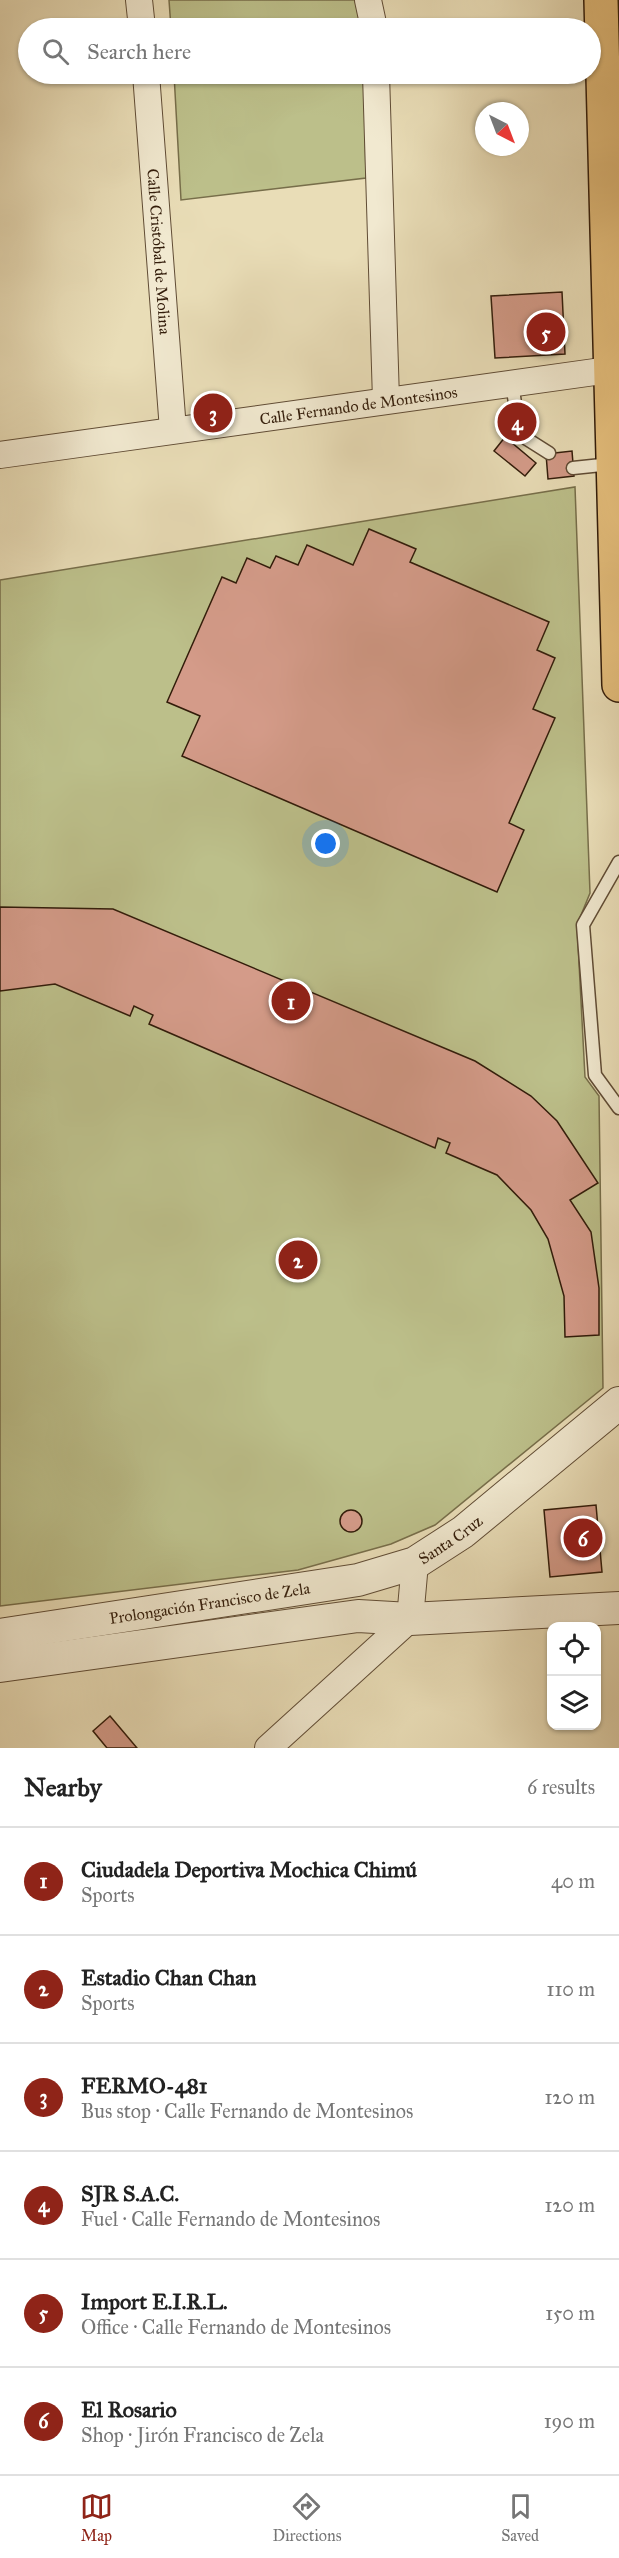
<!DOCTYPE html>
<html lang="en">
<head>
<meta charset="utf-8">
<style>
	:root { --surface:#fff; --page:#f6f6f6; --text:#222; --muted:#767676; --line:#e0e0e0; --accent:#8f2418 }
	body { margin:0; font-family:"IM FELL Great Primer",serif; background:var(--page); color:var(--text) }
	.controls { position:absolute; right:18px; bottom:18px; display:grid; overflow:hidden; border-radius:12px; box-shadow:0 2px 4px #0004 }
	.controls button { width:54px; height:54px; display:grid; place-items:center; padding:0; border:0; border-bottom:2px solid var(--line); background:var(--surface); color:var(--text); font:30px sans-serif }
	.compass { position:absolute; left:475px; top:102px; width:54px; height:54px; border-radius:50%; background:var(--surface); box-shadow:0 2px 4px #0004; rotate:138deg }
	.you { position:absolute; left:326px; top:844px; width:21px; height:21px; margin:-15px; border:4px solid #fff; border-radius:50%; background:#1a73e8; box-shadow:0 0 0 9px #1a73e833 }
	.badge { display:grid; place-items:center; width:39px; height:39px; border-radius:50%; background:var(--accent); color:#fff; font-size:20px; font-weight:700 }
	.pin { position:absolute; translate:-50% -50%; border:3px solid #fff; box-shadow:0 2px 6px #0006 }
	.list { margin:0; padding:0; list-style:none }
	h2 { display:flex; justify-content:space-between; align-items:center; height:78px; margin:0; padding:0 24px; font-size:26px }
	h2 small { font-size:20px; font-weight:400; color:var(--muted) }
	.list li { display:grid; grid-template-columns:39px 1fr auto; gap:18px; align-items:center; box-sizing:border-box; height:108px; padding:0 24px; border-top:2px solid var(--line) }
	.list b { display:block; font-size:22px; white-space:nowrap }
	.list p { margin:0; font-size:20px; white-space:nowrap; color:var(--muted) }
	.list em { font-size:20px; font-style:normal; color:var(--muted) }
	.icon { flex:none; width:33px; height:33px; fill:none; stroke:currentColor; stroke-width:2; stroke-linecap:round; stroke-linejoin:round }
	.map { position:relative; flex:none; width:619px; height:1748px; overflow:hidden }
	.search { position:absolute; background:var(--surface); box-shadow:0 2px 4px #0004; left:18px; right:18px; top:18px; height:66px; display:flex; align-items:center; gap:15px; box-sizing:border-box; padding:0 21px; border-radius:33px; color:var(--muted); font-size:22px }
	.sheet { height:726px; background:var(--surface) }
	nav { display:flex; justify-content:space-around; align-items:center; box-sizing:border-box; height:84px; border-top:2px solid var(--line); background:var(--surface); font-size:16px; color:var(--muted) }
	nav a { display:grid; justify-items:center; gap:3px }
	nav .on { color:var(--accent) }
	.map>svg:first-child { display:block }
</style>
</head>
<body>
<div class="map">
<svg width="619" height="1748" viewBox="0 0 619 1748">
	<rect width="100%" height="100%" fill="#e9ddb7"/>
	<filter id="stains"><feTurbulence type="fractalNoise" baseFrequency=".00333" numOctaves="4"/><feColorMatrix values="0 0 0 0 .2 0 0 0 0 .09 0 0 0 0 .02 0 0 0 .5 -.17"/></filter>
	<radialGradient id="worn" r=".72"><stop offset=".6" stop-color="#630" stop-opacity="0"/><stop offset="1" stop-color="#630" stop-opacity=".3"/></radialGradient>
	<path fill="#bcbf8a" stroke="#776e4a" stroke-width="1.5" d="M169 0H355L361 28H171Z
		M174 74H364L366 178 181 200Z
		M575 487 590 893 577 925 585 1077 599 1096 603 1388 435 1525 391 1544 298 1570 0 1606V580Z"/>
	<path fill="#d49b89" stroke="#321c0a" stroke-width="1.5" d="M562 292 565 354 495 358 491 296Z
		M532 408 535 432 503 436 500 412Z
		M505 437 536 463 525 476 494 451Z
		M572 451 574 476 548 479 546 454Z
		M369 529 416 549 410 562 549 622 537 650 555 658 533 709 555 718 509 823 524 830 497 892 182 756 200 716 167 702 222 577 236 583 247 558 270 568 276 556 298 565 307 545 353 565Z
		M0 907 113 909 475 1061 531 1096 557 1121 598 1183 570 1200 591 1232 599 1288V1335L565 1337 564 1296 548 1239 531 1210 497 1175 446 1153 450 1143 438 1138 435 1148 149 1024 153 1015 134 1006 130 1016 55 984 0 991Z
		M596 1505 602 1572 550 1577 544 1510Z
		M340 1521a11 11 0 1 1 22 0a11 11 0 1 1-22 0Z
		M110 1716 137 1748H107L93 1731Z"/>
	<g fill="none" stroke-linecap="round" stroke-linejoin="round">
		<g stroke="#604c35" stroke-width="15">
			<path id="service" d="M512 383 516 410
				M519 434 549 453
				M573 468 611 464
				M619 862 583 925 595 1075 619 1108"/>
		</g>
		<g stroke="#604c35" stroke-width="28">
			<g id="minor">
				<path d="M139 0 142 28"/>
				<path d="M368 0 374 28"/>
				<path id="s1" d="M146 74 173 430"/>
				<path d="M376 74 386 400"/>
				<path id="s2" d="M0 455 609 370"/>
				<path d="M268 1748 410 1619 415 1563"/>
			</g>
		</g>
		<g stroke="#604c35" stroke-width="34">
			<g id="tertiary">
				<path id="s3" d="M0 1635 358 1580 415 1563 463 1532 619 1403"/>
				<path d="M0 1666 358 1616 410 1619 619 1608"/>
			</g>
		</g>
		<g stroke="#321c0a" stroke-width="36">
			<path id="primary" d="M601 0 619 685"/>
		</g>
		<use href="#service" stroke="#f1e9d0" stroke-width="12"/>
		<use href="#minor" stroke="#f1e9d0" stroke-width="26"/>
		<use href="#tertiary" stroke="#f1e9d0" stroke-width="32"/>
		<use href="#primary" stroke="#e4be7c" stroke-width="33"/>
	</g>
	<g text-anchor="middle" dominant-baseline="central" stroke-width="4.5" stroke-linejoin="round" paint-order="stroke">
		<g font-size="16" fill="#321c0a" stroke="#f1e9d0">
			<text stroke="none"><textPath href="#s1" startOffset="178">Calle Cristóbal de Molina</textPath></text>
			<text stroke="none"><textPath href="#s2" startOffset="362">Calle Fernando de Montesinos</textPath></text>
			<text stroke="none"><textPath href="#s3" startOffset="464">Santa Cruz</textPath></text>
			<text stroke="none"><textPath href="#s3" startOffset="212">Prolongación Francisco de Zela</textPath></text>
		</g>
	</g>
	<rect width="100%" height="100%" filter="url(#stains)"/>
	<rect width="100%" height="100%" fill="url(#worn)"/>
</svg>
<div class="controls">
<button><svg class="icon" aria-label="locate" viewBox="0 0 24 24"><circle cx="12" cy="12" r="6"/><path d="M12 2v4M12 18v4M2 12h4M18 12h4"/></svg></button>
<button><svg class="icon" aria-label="layers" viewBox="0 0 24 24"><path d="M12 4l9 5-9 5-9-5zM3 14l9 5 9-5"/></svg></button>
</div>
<svg class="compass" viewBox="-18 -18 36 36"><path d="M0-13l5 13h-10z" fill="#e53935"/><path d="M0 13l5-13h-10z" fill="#767676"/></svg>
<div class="you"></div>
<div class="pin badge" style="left:291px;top:1001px">1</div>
<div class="pin badge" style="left:298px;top:1260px">2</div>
<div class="pin badge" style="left:213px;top:413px">3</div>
<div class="pin badge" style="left:517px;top:422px">4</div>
<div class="pin badge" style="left:546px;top:332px">5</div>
<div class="pin badge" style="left:583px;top:1538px">6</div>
<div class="search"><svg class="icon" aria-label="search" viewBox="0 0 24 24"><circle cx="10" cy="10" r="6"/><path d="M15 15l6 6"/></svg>Search here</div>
</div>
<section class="sheet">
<h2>Nearby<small>6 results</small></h2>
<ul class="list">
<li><span class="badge">1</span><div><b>Ciudadela Deportiva Mochica Chimú</b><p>Sports</p></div><em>40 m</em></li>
<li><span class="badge">2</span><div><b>Estadio Chan Chan</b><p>Sports</p></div><em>110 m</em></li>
<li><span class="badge">3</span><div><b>FERMO-481</b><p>Bus stop · Calle Fernando de Montesinos</p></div><em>120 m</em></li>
<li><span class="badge">4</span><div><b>SJR S.A.C.</b><p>Fuel · Calle Fernando de Montesinos</p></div><em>120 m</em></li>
<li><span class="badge">5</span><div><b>Import E.I.R.L.</b><p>Office · Calle Fernando de Montesinos</p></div><em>150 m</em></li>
<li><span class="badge">6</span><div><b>El Rosario</b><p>Shop · Jirón Francisco de Zela</p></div><em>190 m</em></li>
</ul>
</section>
<nav>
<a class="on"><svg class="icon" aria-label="map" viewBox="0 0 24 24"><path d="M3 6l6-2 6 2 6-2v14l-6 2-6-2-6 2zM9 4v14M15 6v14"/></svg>Map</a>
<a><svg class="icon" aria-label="directions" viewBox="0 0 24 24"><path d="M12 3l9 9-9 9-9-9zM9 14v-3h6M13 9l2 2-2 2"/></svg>Directions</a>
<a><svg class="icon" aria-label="saved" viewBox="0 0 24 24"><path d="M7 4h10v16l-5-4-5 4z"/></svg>Saved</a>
</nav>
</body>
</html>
